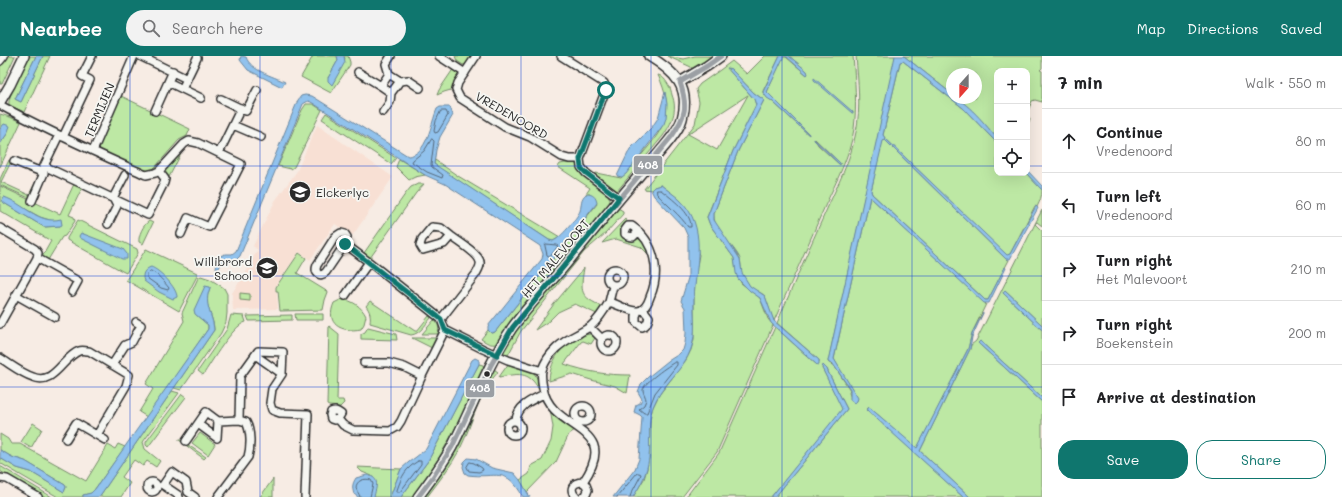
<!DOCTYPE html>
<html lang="en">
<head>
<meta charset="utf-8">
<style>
	:root { --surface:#fff; --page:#f2f2f2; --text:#202124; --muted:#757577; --line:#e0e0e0; --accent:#0f766e }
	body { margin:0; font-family:Mali,sans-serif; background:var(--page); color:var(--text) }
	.controls { position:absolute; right:12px; top:12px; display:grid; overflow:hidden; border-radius:8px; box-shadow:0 4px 16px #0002 }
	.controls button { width:36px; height:36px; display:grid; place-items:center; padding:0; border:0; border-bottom:1px solid var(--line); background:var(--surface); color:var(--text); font:20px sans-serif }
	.compass { position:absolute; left:946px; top:12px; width:36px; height:36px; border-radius:50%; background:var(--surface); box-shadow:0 4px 16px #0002; rotate:201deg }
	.stop { position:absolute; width:12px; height:12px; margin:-9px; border:3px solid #0f766e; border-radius:50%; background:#fff }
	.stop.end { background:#0f766e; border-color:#fff; box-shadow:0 1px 4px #0008 }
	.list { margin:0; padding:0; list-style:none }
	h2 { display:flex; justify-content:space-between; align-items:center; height:52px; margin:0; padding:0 16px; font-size:17px }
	h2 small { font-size:13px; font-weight:400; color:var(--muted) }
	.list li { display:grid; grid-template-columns:26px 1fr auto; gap:12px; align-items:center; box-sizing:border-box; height:64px; padding:0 16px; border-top:1px solid var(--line) }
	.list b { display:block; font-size:15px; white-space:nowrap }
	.list p { margin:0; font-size:13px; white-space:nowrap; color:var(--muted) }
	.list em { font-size:13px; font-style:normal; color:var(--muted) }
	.actions { display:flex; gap:8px; padding:12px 16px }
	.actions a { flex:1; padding:9px 0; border:1px solid var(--accent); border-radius:16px; text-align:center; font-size:14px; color:var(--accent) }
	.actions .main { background:var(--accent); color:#fff }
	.icon { flex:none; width:22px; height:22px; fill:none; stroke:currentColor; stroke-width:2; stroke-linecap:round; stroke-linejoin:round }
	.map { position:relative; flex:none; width:1042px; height:441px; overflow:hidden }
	header { display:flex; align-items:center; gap:24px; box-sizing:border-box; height:56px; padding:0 20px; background:var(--accent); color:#fff }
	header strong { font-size:19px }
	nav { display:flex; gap:22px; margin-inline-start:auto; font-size:14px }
	.search { width:280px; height:36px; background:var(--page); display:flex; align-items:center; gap:10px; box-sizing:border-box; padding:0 14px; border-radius:22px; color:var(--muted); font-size:15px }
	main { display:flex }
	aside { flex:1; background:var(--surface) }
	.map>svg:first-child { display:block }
</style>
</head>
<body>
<header>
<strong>Nearbee</strong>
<div class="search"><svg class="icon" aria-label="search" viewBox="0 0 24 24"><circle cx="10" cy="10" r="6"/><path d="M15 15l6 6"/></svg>Search here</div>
<nav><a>Map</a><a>Directions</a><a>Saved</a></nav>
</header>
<main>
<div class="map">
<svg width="1042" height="441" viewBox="0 0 1042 441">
	<rect width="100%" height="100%" fill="#f7ece4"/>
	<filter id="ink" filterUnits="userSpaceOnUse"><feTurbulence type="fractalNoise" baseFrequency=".025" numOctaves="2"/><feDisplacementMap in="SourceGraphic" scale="8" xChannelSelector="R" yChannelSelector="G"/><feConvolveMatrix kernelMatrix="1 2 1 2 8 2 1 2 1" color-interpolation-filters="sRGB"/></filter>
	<g filter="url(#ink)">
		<path fill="#f8e0d4" d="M317 69 393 121 353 179 335 168 310 204 299 196 275 231 276 236H277L278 253 233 254 232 237 248 213 246 212 258 194 253 190 275 145 297 115Z"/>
		<path fill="#bde8a4" stroke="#748a68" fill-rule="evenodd" d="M8 0H15L2 28H0V11Z
			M29 0H36L15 43 21 46 43 0H50L24 56 9 49C7 40 24 10 29 0Z
			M313 0H337L338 4 337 6 328 22 345 3 344 0H348L350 6V9L331 37 301 21Z
			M455 0H472L467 8 463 9 457 5Z
			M667 0 683 3 695 0H718L692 13 691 11Z
			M765 0H780L763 35V37L809 79 767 36 783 1H786L807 19V15L789 0H853C855 24 857 49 854 73 850 100 836 126 825 150 808 189 791 227 774 265L772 261 765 240C761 236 755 235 752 232 748 229 743 221 742 217 740 210 742 205 738 199 731 187 712 172 714 157L738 95 764 44 754 37 731 13 727 12 754 43 756 49 733 95 707 161 710 169 734 202 736 213 741 227 760 242 768 263 773 269 717 396 682 441H633L644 423 647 413 649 401 650 362 653 351 659 339 686 304 691 294 694 283V244L695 220 699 199 680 144 661 129 654 131 651 134 644 133 695 68 699 46 696 33 700 28 720 14 732 5 747 18ZM748 39 717 94 688 78ZM815 83 840 107V109L818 89Z
			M856 0H895V3L828 306 835 311 850 334 849 337 853 346H856L857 345 834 303 870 141 986 248 972 277 968 293 917 393 869 351 867 353 963 441H775L847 353 829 318 827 313 822 312 843 353 771 441H686L719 397 775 271 816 308 819 306V304L777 267C793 230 809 192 826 155 837 130 851 104 856 76 861 52 858 25 856 0Z
			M904 0H1042V12L1040 14 1042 15V46L1035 44 1032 45 1027 57 1030 64 1027 69V15H997V82L966 49 957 42H976V18H952V38Z
			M903 5 963 52 997 87V117H1026L1042 134C1042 140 1040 145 1037 151L1035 150 1010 198 1007 200 885 82 883 79 900 6Z
			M454 12 461 17 454 33 444 36 437 39 439 34Z
			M658 19C663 20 666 25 669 30 671 33 671 35 672 39 678 54 672 67 663 80L617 135 595 119 596 117 621 122C629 114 636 105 643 97 667 69 674 54 658 19Z
			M121 40 190 73 187 80 179 84 149 118 97 93Z
			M306 48H313L322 54 294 111 291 113 278 110 302 54Z
			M326 57 396 102 391 108 322 63Z
			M0 58 10 61 21 66 0 111V88L7 78 1 72 0 73Z
			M885 84 1006 203 1009 204 988 244H985L872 138 871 135 882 85Z
			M179 96 181 98 168 123C160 112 172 105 179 96Z
			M399 103 425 119 415 121 409 124 396 111Z
			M9 104 11 106 1 126 29 139 39 119 40 121 29 142 0 129V123Z
			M435 104 458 120 560 181 553 185 549 184 439 112 434 108Z
			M565 107H574L578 109C583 125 596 128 608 139L610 143V148L520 257 497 288C490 289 487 287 481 283L488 274 491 277 495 276 597 148 590 138H586L590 132 558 111 560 108Z
			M74 128 82 132 69 159 74 161 75 165 65 180 62 181 48 204 42 201 51 185 0 155V130L60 158ZM4 141 40 161 53 165 60 170 44 171 4 147Z
			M418 128H424L416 137 370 202 364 197 406 137 411 131Z
			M616 152H618L623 155V158L606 177 584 196 521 275 507 301 504 297V294L516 273Z
			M1042 154V170L1037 166 1035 168 1042 175V269L1005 234 1003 237 1042 274V342L980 285 978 287 1042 346V441H970L920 395 970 293 971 289 976 285Z
			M625 163 628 167 629 183H643L651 201 641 191 616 183 602 187Z
			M78 164 137 193 138 197 126 217 122 215 67 184V182Z
			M149 165 153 167 143 188 139 186C138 180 143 169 149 165Z
			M146 193 197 217V220L179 255 126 224Z
			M299 197 306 202 297 217 328 236 325 244 323 254 280 255 278 235H276V231Z
			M584 212C580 237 580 240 603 251L599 259 575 248 558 256 549 265 535 274 554 248Z
			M201 220 210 223 224 232 227 238V257L226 266 221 277 181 334 174 332 214 274C214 263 207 254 207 243 207 239 209 235 210 231L195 258 208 269V273L147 361 139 356 153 333 146 328 184 265 182 257 198 222Z
			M240 237 250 238V245L240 244Z
			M342 243C353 245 361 250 366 260L364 268 361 273C341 277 325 268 334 247Z
			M370 245 415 275H417L429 260 431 262C425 269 420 278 411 279L370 267C371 260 370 255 366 250Z
			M295 258H323V264H296Z
			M231 259 244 260 246 266C233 269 211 307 203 319L198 315 227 273Z
			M292 259V264L249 265 247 260Z
			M434 264C439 268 439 272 438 278H422Z
			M329 270 339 278 337 344H343L344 347 340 351 329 350 327 349Z
			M368 271 396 278 397 284 361 283V278L365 276Z
			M590 278 595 282 591 288 583 285 581 286 564 308C588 316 605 319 630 319L627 337 615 330 591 324 572 318 549 325C550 302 566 281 590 278Z
			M412 282H437L432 292Z
			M509 307 533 315 538 324 539 334C529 314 517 318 499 321Z
			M479 308 483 309 484 312C463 357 443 402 412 441H401L428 405Z
			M494 313 498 316C478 337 473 367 460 393 451 410 439 425 427 441H422L456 391Z
			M172 335 179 337 143 386 145 393 160 405 156 411 147 405 143 410 134 404 122 421 130 427 121 441H99Z
			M182 338 186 341 148 391 146 389V386Z
			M550 353 559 364 575 374 569 378 556 406 527 436 520 424 529 418 531 410 542 404 551 385 553 371Z
			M33 367 42 373 31 392 21 386Z
			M200 377 215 388 208 399 192 387Z
			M0 378 8 383 11 388H20L86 425 108 389 115 393 118 388 125 391 92 437 83 439V441H58L0 407V402L17 412 31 416 64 436 66 431 65 429 25 405 12 401 0 394Z
			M179 383 206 401 204 403 179 384Z
			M0 410 52 441H43L0 415Z
			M357 411 401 413 390 441H374L372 420 362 416Z
			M273 423V441H260Z"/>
		<path fill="#91c2ed" stroke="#68869f" d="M36 0H43L21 46 15 43Z
			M241 0 246 1C251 15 273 20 285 26L282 31 248 14 240 4Z
			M337 0H344L345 6 332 29 328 25V22L337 6 338 4Z
			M780 0H789L807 15 808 18 807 19 787 1 784 0 767 36 809 78V79L772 45 767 42 763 36Z
			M895 0H904L952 38V42C965 42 988 72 997 82V87L963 52 903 5 900 6 883 79 885 82 1007 199 1010 198 1036 150 1038 152 1010 203H1006L885 84 883 85 871 135 872 138 985 244H988L1005 211 1006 212 989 247H984L870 141 834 303 858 342 857 345 854 347 850 344V333L835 311 833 308 829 307 828 305Z
			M727 12 731 13 754 37 764 44 738 95 714 157V164L740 203 742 217 750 230 765 240 774 265 819 304V308L817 309 771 267 760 242 750 235 738 223 736 217 734 202 710 169 707 161 708 159 733 95 756 49 754 43Z
			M814 22 853 56V57H852L814 24Z
			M665 36 667 48 666 62 664 68 626 118 622 121 617 120 630 93 652 71 658 62Z
			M305 39 312 40 408 100C427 99 431 67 437 53L440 51H450L453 59 440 81 436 94 434 108 549 184 553 185C560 183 577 162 580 155 582 148 580 143 586 138 593 138 596 141 597 147L495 276 491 277 488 274V270L542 203 543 198 540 190 445 128 425 119 311 46 308 45 303 48 240 200 236 204H225L221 208 219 212 218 213 216 212 217 204 220 200 225 198H232L236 195 298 44 301 40Z
			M4 68 10 70 7 78 0 88V73Z
			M814 83 840 107V109L814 84Z
			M1027 114 1042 130V134L1026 117H1027Z
			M661 129C667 134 675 139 680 144 708 171 696 208 694 242 693 259 697 277 691 293 684 314 661 329 653 351 647 367 651 385 649 402 647 417 641 429 633 441H613L635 413 639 403 642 361 640 359 634 356 636 349 640 347 642 343 638 336 641 328 648 321 668 305 679 298 683 294 685 287 686 277 685 252 681 245 688 222V181L684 172 654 140 651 134 654 131Z
			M4 141C23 147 39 169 61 163L62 169 60 170 44 171 4 147 2 144Z
			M81 177 123 193 127 198V203H122L80 182 79 180Z
			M151 211C160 214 177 232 177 241L173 243 159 236 144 225C141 218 145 213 151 211Z
			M205 230 210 231V232C203 249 213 258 214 274L99 441H83V439L91 437 95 433 208 273V269L195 258 194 254Z
			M1005 234 1042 269V274L1003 237Z
			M983 257 972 281 970 293 920 395 970 441H963L867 354 869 351 917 392 968 293 972 277Z
			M980 285 1042 342V346L978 287Z
			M475 302 479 304V308L428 405 401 441H390L401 413 409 406 416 401 426 393 472 304Z
			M823 309 827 313 829 318 847 353 775 441H771L842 353 822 312Z
			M0 394 12 401 25 405 65 429 66 431 64 436 31 416 17 412 0 402Z
			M468 402 476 403 492 412 514 417 520 424 530 441H523C506 409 496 423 468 419L465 417 463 411 464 406Z
			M367 419C381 422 376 431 374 441H358L354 438C352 432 352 428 356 422Z"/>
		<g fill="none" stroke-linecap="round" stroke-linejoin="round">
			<path stroke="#546779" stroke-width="1" d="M441 55H446L448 59 438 76 435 77 434 75 436 65Z
				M432 83 434 85 431 109 432 111 443 119 442 122 427 116 412 106 413 104 424 95Z
				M657 134H661C671 142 692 157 691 171H688C680 159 667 149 657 138Z
				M546 188 556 189 558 190 550 201 547 199 545 190Z
				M151 215C158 218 164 226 169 232L168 234 161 232 147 222V218Z
				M675 306H677V309L655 337 647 357H644L639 353 644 349 646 344C646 341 643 337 643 334 643 327 669 309 675 306Z
				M418 405H421V408L400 436H397V434C402 420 405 413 418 405Z
				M470 406 474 407 482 412 483 414 479 416 469 415 467 411Z
				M360 441C359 437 357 436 356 432 356 424 365 422 371 424L373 428 370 441
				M617 441 637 417H639L641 418 640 421 631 438 630 441"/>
			<g stroke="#2b2b2b" stroke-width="10">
				<path id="minor" d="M140 0 187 23
					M391 0 386 8 389 18 400 25 408 24 420 32
					M439 0 465 17
					M476 0 458 27 456 34 460 42 505 71 530 81 562 101 569 103H580L581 111 586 117 619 142
					M561 0 604 27 606 33 580 103
					M0 5 4 0
					M358 16 381 30 389 18
					M168 26 201 42
					M381 30 391 37 390 46 383 56
					M182 33 197 2
					M391 37 400 25
					M221 43 246 55 257 34
					M0 49C47 75 97 97 146 119L155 117 159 115 184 88 189 85 198 87 241 108 209 171 188 162 181 178
					M155 55 173 15
					M233 69 261 81
					M63 81 90 24 82 20 92 0
					M93 95 134 0
					M219 97 241 52
					M14 105 44 117 32 145
					M44 110 148 159 164 127 165 123 159 115
					M44 114V110L59 79
					M108 168 117 150 113 142 125 119
					M432 171 441 172 451 180 444 188 423 194 420 189 422 183Z
					M0 172 35 193 38 197 37 202 0 268
					M345 188 326 216C320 222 314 217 317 209L335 181 341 177 345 178 347 181 345 188 369 206
					M37 202 78 225 72 236
					M607 221a8 8 0 1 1 16 0a8 8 0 1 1-16 0Z
					M16 239 55 261
					M345 240 369 206 441 263 445 274 483 293 508 304 542 315
					M609 246 613 230
					M638 255 636 260V266L642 271C647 270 648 265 649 261L643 253
					M441 263 476 218C478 214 481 210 480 206 479 198 458 185 451 180
					M590 271 602 283
					M601 287a8 8 0 1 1 16 0a8 8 0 1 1-16 0Z
					M255 299 282 318
					M0 302C10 308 21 317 33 321 54 330 63 301 79 295 82 294 85 295 89 295L129 319 126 330 97 379
					M364 307H389L404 311 422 320
					M112 309 125 289 132 286 141 269 136 266
					M575 358a8 8 0 1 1 16 0a8 8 0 1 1-16 0Z
					M338 363 334 364 331 363 330 359 331 356C335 354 337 355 341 358L338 363 343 369 353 374 390 375 397 371 401 365 422 320 445 274
					M239 364 240 320 258 295 283 296 282 318 272 333 270 347 272 354 280 357 308 358 305 441
					M516 364C518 349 532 344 544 338
					M507 372a7 7 0 1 1 14 0a7 7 0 1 1-14 0Z
					M198 368 217 382 218 365
					M66 383 76 367 105 384
					M186 385 206 356 218 365 239 364 246 366C251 375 251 391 248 401L218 441
					M0 422 7 423 38 441
					M147 431a5 5 0 1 1 10 0a5 5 0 1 1-10 0Z
					M583 426C623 368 551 377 543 332 542 327 541 319 542 314 548 296 562 286 578 278 582 275 587 273 591 270 599 263 604 255 609 246 618 248 629 256 638 255 645 254 648 247 650 241 661 216 655 186 632 170H628L625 174V178L628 180 633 181 638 176
					M179 441 178 439 163 429 172 416 186 426 188 436 195 441
					M576 441C569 434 572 426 583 426
					M582 441 586 439 588 434 586 429 583 426"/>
			</g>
			<g stroke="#2b2b2b" stroke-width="12">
				<path id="tertiary" d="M680 26 707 10 721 0
					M0 46 10 29 24 0
					M418 441C430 425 442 409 452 391 472 352 487 309 512 272 526 253 545 232 561 214 587 183 612 151 638 121 649 107 678 79 682 63 691 31 675 16 649 0"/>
			</g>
			<use href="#minor" stroke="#f6f6f2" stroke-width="7"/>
			<use href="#tertiary" stroke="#f6f6f2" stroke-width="9"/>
			<g stroke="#f6f6f2" stroke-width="8">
				<path id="bus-1" d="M680 26 707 10 721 0
					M418 441 433 421 452 391 491 309 512 272 672 80C686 59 688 51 680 26"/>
			</g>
			<use href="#bus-1" stroke="#9b9fa4" stroke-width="5"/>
		</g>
	</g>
	<g fill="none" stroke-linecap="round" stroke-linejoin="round" filter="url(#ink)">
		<path stroke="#0f766e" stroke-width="5" d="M345 188 441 263 445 274 497 299 513 271 594 174 619 142 586 117 581 112 580 103 606 34"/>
	</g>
	<path fill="none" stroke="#1d4ed8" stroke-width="1" stroke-opacity="0.55" d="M130 0V441M260 0V441M391 0V441M521 0V441M651 0V441M782 0V441M912 0V441M0 110H997M1027 110H1042M0 220H1042M0 331H1042"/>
	<defs>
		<g id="school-disc" transform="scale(1.15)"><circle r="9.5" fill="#2b2b2b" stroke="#f6f6f2"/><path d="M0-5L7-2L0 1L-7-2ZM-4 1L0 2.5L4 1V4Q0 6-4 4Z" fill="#fff"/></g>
	</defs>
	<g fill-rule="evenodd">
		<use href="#school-disc" x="300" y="136"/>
		<use href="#school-disc" x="267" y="212"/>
	</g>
	<circle fill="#2b2b2b" stroke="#f6f6f2" stroke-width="1.5" cx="487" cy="318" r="3.5"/>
	<g text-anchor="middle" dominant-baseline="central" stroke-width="3.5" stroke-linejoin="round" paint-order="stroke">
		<g font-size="12" fill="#2b2b2b" stroke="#f6f6f2">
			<text transform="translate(99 54) rotate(-67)">TERMIJEN</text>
			<text transform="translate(512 59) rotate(30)">VREDENOORD</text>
			<text transform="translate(555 202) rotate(-50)">HET MALEVOORT</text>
		</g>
		<g font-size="12" fill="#2b2b2b" stroke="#f6f6f2" text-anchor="start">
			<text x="316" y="136">Elckerlyc</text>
			<text x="252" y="205" text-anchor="end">Willibrord<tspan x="252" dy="14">School</tspan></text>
		</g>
	</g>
	<g stroke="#f6f6f2" stroke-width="1.5">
		<rect x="633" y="99" width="30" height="20" rx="4" fill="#9b9fa4"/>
		<rect x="465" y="323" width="30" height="19" rx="4" fill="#9b9fa4"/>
	</g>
	<g font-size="11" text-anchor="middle" font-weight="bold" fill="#fff">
		<text x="648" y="113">408</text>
		<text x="480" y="336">408</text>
	</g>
</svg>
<div class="controls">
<button>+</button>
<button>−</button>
<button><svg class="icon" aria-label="locate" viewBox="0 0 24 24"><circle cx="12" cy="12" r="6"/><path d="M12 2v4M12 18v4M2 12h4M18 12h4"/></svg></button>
</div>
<svg class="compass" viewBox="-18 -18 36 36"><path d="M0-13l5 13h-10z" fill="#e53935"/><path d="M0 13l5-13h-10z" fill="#757577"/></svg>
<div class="stop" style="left:606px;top:34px"></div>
<div class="stop end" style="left:345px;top:188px"></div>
</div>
<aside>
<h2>7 min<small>Walk · 550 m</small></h2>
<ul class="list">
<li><svg class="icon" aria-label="ahead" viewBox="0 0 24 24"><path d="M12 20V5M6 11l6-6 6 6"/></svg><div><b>Continue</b><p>Vredenoord</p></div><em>80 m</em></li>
<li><svg class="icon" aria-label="left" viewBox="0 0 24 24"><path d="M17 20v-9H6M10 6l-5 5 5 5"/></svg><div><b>Turn left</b><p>Vredenoord</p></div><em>60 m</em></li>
<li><svg class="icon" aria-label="right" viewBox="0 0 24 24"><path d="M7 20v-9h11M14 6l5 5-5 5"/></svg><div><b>Turn right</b><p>Het Malevoort</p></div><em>210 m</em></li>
<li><svg class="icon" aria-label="right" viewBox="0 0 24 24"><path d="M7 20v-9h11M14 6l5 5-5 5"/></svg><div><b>Turn right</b><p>Boekenstein</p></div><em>200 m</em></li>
<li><svg class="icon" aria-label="arrive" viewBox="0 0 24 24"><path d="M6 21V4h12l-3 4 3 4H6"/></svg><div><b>Arrive at destination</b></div></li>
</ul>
<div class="actions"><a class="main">Save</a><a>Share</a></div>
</aside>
</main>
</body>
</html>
